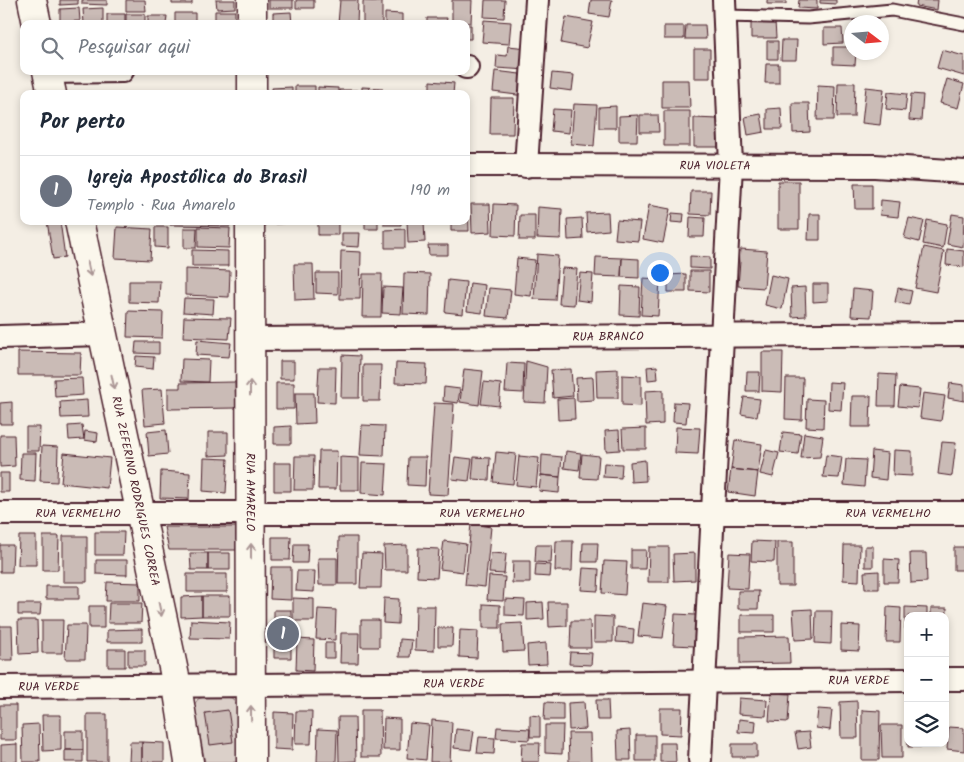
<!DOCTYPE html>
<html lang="pt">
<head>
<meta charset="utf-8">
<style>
	:root { --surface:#fff; --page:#f2f2f3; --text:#1f2937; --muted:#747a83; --line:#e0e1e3; --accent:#7c3aed }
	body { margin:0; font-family:Kalam,sans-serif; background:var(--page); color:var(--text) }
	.controls { position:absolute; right:15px; bottom:15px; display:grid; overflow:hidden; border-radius:10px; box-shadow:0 2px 8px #0003 }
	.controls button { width:45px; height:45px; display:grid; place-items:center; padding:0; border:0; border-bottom:1px solid var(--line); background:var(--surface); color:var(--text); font:25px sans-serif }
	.compass { position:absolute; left:844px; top:15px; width:45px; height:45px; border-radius:50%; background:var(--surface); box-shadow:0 2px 8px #0003; rotate:106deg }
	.you { position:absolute; left:659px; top:272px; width:18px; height:18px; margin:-12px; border:4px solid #fff; border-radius:50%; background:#1a73e8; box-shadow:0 0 0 8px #1a73e833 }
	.badge { display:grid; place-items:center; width:32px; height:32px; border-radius:50%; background:var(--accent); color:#fff; font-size:16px; font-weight:700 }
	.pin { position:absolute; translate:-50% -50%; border:2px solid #fff; box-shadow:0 1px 5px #0006 }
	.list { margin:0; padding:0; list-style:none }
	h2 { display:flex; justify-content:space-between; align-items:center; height:65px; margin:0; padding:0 20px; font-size:21px }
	h2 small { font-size:16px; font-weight:400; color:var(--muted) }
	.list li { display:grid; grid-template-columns:32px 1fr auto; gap:15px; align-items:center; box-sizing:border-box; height:70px; padding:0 20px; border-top:1px solid var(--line) }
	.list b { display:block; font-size:19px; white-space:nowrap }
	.list p { margin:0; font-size:16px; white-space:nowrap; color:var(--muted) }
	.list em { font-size:16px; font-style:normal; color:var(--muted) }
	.icon { flex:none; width:28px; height:28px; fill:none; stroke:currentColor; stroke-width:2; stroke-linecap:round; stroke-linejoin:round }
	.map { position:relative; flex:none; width:964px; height:762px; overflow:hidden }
	.search { position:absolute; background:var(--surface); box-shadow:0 2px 8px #0003; left:20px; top:20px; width:450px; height:55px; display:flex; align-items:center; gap:12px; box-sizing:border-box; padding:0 18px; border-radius:10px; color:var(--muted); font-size:19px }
	.panel { position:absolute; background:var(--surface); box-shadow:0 2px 8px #0003; left:20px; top:90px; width:450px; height:135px; border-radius:10px }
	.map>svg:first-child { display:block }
</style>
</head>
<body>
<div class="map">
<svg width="964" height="762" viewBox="0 0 964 762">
	<rect width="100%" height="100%" fill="#f4eee4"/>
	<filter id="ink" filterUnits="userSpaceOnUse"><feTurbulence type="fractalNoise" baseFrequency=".02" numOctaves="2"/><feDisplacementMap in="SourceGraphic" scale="10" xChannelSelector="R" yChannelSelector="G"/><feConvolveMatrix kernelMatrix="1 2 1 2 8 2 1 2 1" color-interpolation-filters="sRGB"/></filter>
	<g filter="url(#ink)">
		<path fill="#dbd0c9" stroke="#92787a" d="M210 695 232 698 237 706 239 762H205L194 705 198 699Z"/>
		<path fill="#cabbb6" stroke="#4a1f2b" d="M60 0H78V4L60 5Z
			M82 0H107V5L82 4Z
			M126 0H145L146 11H126Z
			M172 0H192V4H172Z
			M216 0H235V8L217 9Z
			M269 0H293V8H269Z
			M296 0H314V8H296Z
			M340 0H358L357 24H338Z
			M452 0H472L471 23 452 22Z
			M485 0H505L504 18 484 17Z
			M591 0H612L609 17 589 14Z
			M767 0H786V4H767Z
			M799 0H817V9L798 8Z
			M820 0H836V4L820 3Z
			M917 0H938L937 10 916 6Z
			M363 1 382 2V24H363Z
			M79 8 80 21 60 22V9Z
			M103 8V24H84L83 9Z
			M215 11H235V24H215Z
			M291 12 292 24H273V13Z
			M175 13H195V24H175Z
			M385 13 402 14V24H385Z
			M107 14H125V24H107Z
			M126 14H145V24H126Z
			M148 16H167L166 24H148Z
			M566 17 593 22 587 48 561 43Z
			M427 18H447L446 24H427Z
			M484 20 511 22 509 44 482 42Z
			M775 21 776 38H751V22Z
			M466 25H471V39H466Z
			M686 25H705L706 39H685Z
			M664 26H684V39H664Z
			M824 28H842L843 43 824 44Z
			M782 40H797L796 60H781Z
			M767 41H778V59H767Z
			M508 46 528 48 527 70 496 68 497 55 507 56Z
			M833 47H852V52H856L855 65 833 64Z
			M694 49H710V78H694Z
			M942 50 964 56V76L937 68Z
			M766 64H779V83H765Z
			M495 71 528 75 525 96 493 92Z
			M552 73 574 75 572 91 550 88Z
			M947 79 964 84 958 108 940 103Z
			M662 80H689L690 108H662Z
			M430 81 454 83 453 94H430Z
			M838 83H855L854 117H837Z
			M818 85 835 86 834 120H817Z
			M295 86H315V94H295Z
			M292 87V94H273L272 88Z
			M318 87 338 88V94H318Z
			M362 87 382 88V94H362Z
			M866 87 884 89 880 125 862 123Z
			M339 90H358V94H339Z
			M408 91H427V94H408Z
			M888 92 907 94 905 111 886 109Z
			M911 94 923 95 921 121 909 120Z
			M491 98H514L513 134H490Z
			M792 103H809L810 132 793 133Z
			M574 104 597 105 594 146 571 144Z
			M616 106V128H599V107Z
			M781 108 782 129H767V109Z
			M553 109 571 110 569 133 551 131Z
			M664 111H690V146H664Z
			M761 114 764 132 748 135 745 117Z
			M638 115 637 141H619V116Z
			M640 115H658L659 132H640Z
			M694 118 718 119V147H694Z
			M778 181H799V229H778Z
			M854 184H872V209H855Z
			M691 191H711L710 215 690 214Z
			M466 197H468L469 231H451V221H466Z
			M881 200 900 202 898 217 880 215Z
			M471 204H490L491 232 472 233Z
			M494 204 516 205 515 236 493 235Z
			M649 205 670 209 663 243 643 239Z
			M538 207 562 209 561 239 537 238Z
			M608 212 609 230 587 232 586 213Z
			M672 213 684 214 683 223 671 222Z
			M809 214H820V240H808Z
			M952 214 964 216 963 247 947 244Z
			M520 215H535V240H519Z
			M690 217 705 218 704 237H689Z
			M582 218 583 239 568 240 567 219Z
			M909 218 924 221 919 242 904 238Z
			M617 220 640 222 638 241 615 239Z
			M927 220 947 224 943 248 923 244Z
			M47 221H60L65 257 53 259Z
			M170 221H230V226L170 225Z
			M275 221H293V223L275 224Z
			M318 221H338V235H318Z
			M365 221H378V229H365Z
			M384 221H401V225H384Z
			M407 221H424L425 242 408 243Z
			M430 221H447V224H430Z
			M117 227 152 229 150 260 115 258Z
			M155 227H168V248L155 247Z
			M198 227 230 228 229 248 198 247Z
			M184 228H197L196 248H184Z
			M405 229V248H385V230Z
			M342 233H360L359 247 342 246Z
			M428 245H448V255H429Z
			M924 247 944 251 936 292 915 288Z
			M741 249 767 251 764 288 738 286Z
			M947 249 964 251V267L946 265Z
			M192 250 228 251V266H192Z
			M341 251 361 252 360 299H340Z
			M537 254 558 256 555 300 534 299Z
			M690 256 710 257V269L690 268Z
			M596 257 622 258 621 277 595 276Z
			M517 258 535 260 531 296 514 294Z
			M622 258 639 259V278L621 277Z
			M294 264H313L314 299 295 300Z
			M562 268 577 269 574 305 559 304Z
			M185 269 230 271 229 297 185 295Z
			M690 271H709V292L690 291Z
			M316 273H338V294L316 293Z
			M404 273 430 274 429 315 403 314Z
			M580 273 593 274 591 302 577 300Z
			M363 274H382L381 317H362Z
			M686 274V292H668V275Z
			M771 275 788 279 782 309 765 305Z
			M643 278 660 279 658 316 641 315Z
			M448 280 466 282 463 314 445 312Z
			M129 281H160L159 303 129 302Z
			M470 283 485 285 482 313 467 311Z
			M813 284H828V301L813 302Z
			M621 286 640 287 639 316 620 315Z
			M383 287 403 288 401 314 382 313Z
			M805 287 806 316 792 317 791 288Z
			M489 288 511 290 508 318 486 316Z
			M898 288 912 291 909 305 895 302Z
			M853 289 873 291 871 317 851 316Z
			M184 298 214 299 213 314 183 312Z
			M128 311 163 312 162 338 127 337Z
			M184 317 231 318 229 339 183 337Z
			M197 340 231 343 229 357 196 355Z
			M136 342H159V354L135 353Z
			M18 352 81 353 80 375H18Z
			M762 352H783L782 392 762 391Z
			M342 355 360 356 359 398H341Z
			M136 356 154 357 153 369 135 367Z
			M182 359 209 360 208 382 181 381Z
			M280 361H294V379H280Z
			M526 361 547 367 545 403 524 402Z
			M396 363 427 364 426 384 395 383Z
			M507 363 524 364 523 393 505 392Z
			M363 365H381L380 401H363Z
			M657 366 658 379 648 380 647 367Z
			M319 367H336L335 403 317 402Z
			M464 369 483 371 479 405 460 402Z
			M571 369 573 396 553 398 551 370Z
			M618 369V398H597L596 370Z
			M747 372H760L759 391H746Z
			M879 374 896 375 895 406H878Z
			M622 375 641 376V406L622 405Z
			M593 377 594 400 577 401 576 378Z
			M82 378 83 395 55 397 54 379Z
			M786 378H803L802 420 785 419Z
			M235 382 236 408 168 409V388H180V383Z
			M484 382 501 384 499 406 481 404Z
			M829 382 843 383 841 410 828 409Z
			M276 383H294V409H276Z
			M950 383 964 385V401L948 398Z
			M444 387 460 389 458 403 443 401Z
			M900 387 920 389 918 408 898 406Z
			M162 389 165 423 145 425 142 390Z
			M663 390V424L646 425 645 391Z
			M295 393H314L315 423 296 424Z
			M923 393 945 396 941 421 920 418Z
			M852 396H871L870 427H851Z
			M744 397 760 399 757 417 741 414Z
			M574 398 575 419 558 420 557 399Z
			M807 399 824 400 823 428 806 427Z
			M87 400 88 417 61 418 60 402Z
			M12 402V424H0V403Z
			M674 402 688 403 686 423 673 422Z
			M434 403 454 404 448 495 428 494Z
			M82 425 84 439 69 440 68 426Z
			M362 425 385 426 384 456 360 455Z
			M291 426V444H274V427Z
			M26 427H40L39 451H26Z
			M676 427 700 428 698 454 675 453Z
			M646 428V449H623L622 429Z
			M166 430 168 454 149 456 147 432Z
			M619 430 620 450 606 451 605 431Z
			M85 431 98 433 97 442 84 440Z
			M208 432H228V455L208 456Z
			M783 432 801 434 798 454 780 452Z
			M804 433 823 436 820 457 801 458Z
			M0 435H14L15 466 0 467Z
			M735 440 762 444 758 472 731 469Z
			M942 442 956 443 952 476 938 474Z
			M42 446 58 447 57 482 40 481Z
			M766 450 779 453 773 477 760 474Z
			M894 450 912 451V476L893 475Z
			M319 451H337L336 489H318Z
			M566 451 581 453 579 470 564 468Z
			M872 451 888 453 886 480 870 478Z
			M496 452 516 454 513 484 493 482Z
			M21 453H36L35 481 20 480Z
			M64 453 110 458 107 488 61 483Z
			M582 454 599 456 597 479 580 478Z
			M542 455 562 457 560 477 541 475Z
			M826 455 842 457 839 478 823 477Z
			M295 456H314L313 490H294Z
			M519 456 539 458 536 487 516 485Z
			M340 457 359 458V490H340Z
			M408 457H426L425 486 407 485Z
			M455 457 472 459 469 481 452 479Z
			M474 457 490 458 489 480 472 479Z
			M204 458 228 459 226 493 203 491Z
			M846 459 866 460 864 487 844 485Z
			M645 460 646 481 631 482 630 462Z
			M274 463H291V491H274Z
			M362 463 387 464 385 495 361 493Z
			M604 463 622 464 621 478 603 477Z
			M731 469 758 472 755 496 728 492Z
			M161 471 190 473 189 499 160 498Z
			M0 473H9V492H0Z
			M541 475 560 477 559 493 539 491Z
			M471 524 491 527 485 587 465 585Z
			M164 527H236V550H169Z
			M95 532H124L123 555H95Z
			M19 536H36V565H18Z
			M43 536H59L58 570H43Z
			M63 536H87V582H63Z
			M272 537H291L290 560H272Z
			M339 537H357V584H338Z
			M444 541 466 544 463 572 440 569Z
			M556 541H573L572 571H555Z
			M752 541 775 542 774 562 751 561Z
			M777 542H793V586H777Z
			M583 543H598L597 562H582Z
			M294 544H308L307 563H293Z
			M0 545H13L12 572H0Z
			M407 545V570H385L384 546Z
			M536 545H552L551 563 535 562Z
			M844 545H860L859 581 843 580Z
			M865 546H873V567H865Z
			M649 547H669V582H648Z
			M954 547H964V570H954Z
			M418 548 439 549 437 578 417 577Z
			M631 550H646L645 569H631Z
			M190 553H208V570H191Z
			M208 553H230V570H208Z
			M362 553 382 554 381 588H360Z
			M491 553 506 554 504 574 489 573Z
			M695 553V580L674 581 673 554Z
			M729 553 750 554 748 589 727 588Z
			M910 553H926L927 582 911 583Z
			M318 558H337V585H319Z
			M884 559 899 560 898 582H884Z
			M96 560H127V575L96 574Z
			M513 561H530V583H512Z
			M604 561 627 562 625 595 602 593Z
			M536 564 551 565 550 577 535 576Z
			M271 567H291V600L270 599Z
			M583 568 599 569 598 591 581 590Z
			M297 571H315L314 592 296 591Z
			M879 571V589H865L864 572Z
			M187 574H227V592H187Z
			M489 576 505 577 503 601 487 600Z
			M107 582 140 583V601H106Z
			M46 586H79V599H46Z
			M738 591H759L758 609H738Z
			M202 596H230V616H202Z
			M202 596V616L181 617V597Z
			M293 598 314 599V621H293Z
			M384 598 399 599 398 624 383 623Z
			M505 599 525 600 524 616 505 615Z
			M543 602 544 619 527 620V603Z
			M548 602H567V626L549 627Z
			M109 603H142L141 623H108Z
			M642 603 667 606 663 638 638 636Z
			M18 604H41L40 615H18Z
			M483 604 500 605V628H483Z
			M89 606H104V628H89Z
			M416 606H435L434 651 415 650Z
			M887 607 901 608 900 642H886Z
			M905 607 927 608V616H908V629H905Z
			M931 608H947L946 637 945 616H931Z
			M318 609 336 610 335 640 316 639Z
			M812 609 813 639 795 640 793 610Z
			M274 610H291V658H274Z
			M816 611H832L831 644 815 643Z
			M675 614 696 615 694 646 673 645Z
			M741 615H774V632H741Z
			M594 616 613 617V642H594Z
			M18 620H37L38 653 19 654Z
			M42 620H63L62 653H42Z
			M191 620 230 622 229 639 190 638Z
			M361 620H379V647H361Z
			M571 621H590L591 648H570Z
			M522 623 524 651 503 652 502 624Z
			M67 625H86L85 659H65Z
			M841 625 860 626 859 651 841 650Z
			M0 626H12L13 660H0Z
			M617 627 634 629 633 643 616 642Z
			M438 628H453L452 646H438Z
			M142 629V642H107V630Z
			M460 630 478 631 477 658 459 657Z
			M341 633H359L358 663H340Z
			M789 636 790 663 740 664V637Z
			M297 639 314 640 313 671 296 670Z
			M400 639 412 640 410 657H399Z
			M325 643H334V658H325Z
			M546 643 547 664 528 665 527 645Z
			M108 649H125V667H108Z
			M128 650H145V666H128Z
			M570 652 592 653 591 665 569 664Z
			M771 693 790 694 788 722 769 721Z
			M739 698 767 700 766 716 738 714Z
			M596 700H608L609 720H597Z
			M857 701 858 738H841L840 702Z
			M545 702 563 703V720H544Z
			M584 702 586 729 569 730 568 703Z
			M0 705H16V740H0Z
			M660 708H682L681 735 660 734Z
			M818 709 832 710 830 730 816 728Z
			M228 710 233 742 210 745 205 713Z
			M361 710H380L381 757H361Z
			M862 710 880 711 879 760H862Z
			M296 711H312L311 744H295Z
			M274 712 293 713 292 750 274 749Z
			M87 714H107V762H87Z
			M42 715H61V750L43 751Z
			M530 715 540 716V737H530Z
			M338 717H355L356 761 339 762Z
			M384 718 400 719V750H383Z
			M739 719 756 721 755 733 738 732Z
			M432 720 452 722 450 762H430Z
			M907 721 908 743H922V747H908Z
			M410 723 429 725 426 760 407 758Z
			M39 724 40 762H23L22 725Z
			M545 725H563L562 754 545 753Z
			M881 725H902V758H882Z
			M497 727 530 729 529 740 496 738Z
			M949 727 964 728V751L947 749Z
			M318 729 337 730 336 762H317Z
			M456 729 474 731 471 750 454 748Z
			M630 730 631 760H618L617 731Z
			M65 731H83V750H65Z
			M809 732 811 747 798 749 795 733Z
			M568 733H590L591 762H569Z
			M636 735H655V761H636Z
			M479 737 495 738 494 754 477 753Z
			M130 742H142V762H129Z
			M142 742 164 743V762H142Z
			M522 743H540L539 762H521Z
			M660 743H675L676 762H660Z
			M17 744V762H1V745Z
			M732 744H757V757H732Z
			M65 750H83V762H65Z"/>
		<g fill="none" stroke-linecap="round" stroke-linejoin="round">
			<g stroke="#4a1f2b" stroke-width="15">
				<path id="service" d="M724 16 808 18 892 10 964 24"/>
			</g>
			<g stroke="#4a1f2b" stroke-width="26">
				<g id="minor">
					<path d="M466 67H467"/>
					<path d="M47 72 122 71"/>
					<path id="s1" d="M466 165 875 166 964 172"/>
					<path d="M526 166 537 0"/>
					<path d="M0 337 103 334"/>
					<path id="s2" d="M250 339 964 334"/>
					<path id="s3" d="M0 513H964"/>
					<path d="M945 679H964"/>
					<path id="s4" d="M0 687 908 680"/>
					<path d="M700 760 731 165 724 0"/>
				</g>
			</g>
			<g stroke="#4a1f2b" stroke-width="31">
				<g id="tertiary">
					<path d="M32 0 37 24"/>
					<path d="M252 24V0"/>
					<path d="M47 71 52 94"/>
					<path d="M252 94V71"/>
					<path id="s5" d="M79 221 177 686 189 762"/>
					<path id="s6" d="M250 221 251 762"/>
				</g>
			</g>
			<use href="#service" stroke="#fbf7ec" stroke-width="11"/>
			<use href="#minor" stroke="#fbf7ec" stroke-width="22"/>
			<use href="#tertiary" stroke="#fbf7ec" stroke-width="28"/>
		</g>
		<defs><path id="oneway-shaft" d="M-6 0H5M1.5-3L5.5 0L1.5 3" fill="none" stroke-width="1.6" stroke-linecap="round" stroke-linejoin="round" transform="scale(1.25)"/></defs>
		<g stroke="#ab9695">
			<use href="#oneway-shaft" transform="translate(89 269) rotate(78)"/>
			<use href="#oneway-shaft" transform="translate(113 382) rotate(78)"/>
			<use href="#oneway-shaft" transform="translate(250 388) rotate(-90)"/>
			<use href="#oneway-shaft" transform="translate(251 551) rotate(-90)"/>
			<use href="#oneway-shaft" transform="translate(160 609) rotate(78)"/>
			<use href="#oneway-shaft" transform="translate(251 713) rotate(-91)"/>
		</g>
	</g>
	<g text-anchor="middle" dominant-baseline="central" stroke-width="4" stroke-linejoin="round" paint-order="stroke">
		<g font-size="12" fill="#4a1f2b" stroke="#fbf7ec">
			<text stroke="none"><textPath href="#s1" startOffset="249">RUA VIOLETA</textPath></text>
			<text stroke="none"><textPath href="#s2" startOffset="358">RUA BRANCO</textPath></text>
			<text stroke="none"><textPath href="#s5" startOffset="276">RUA ZEFERINO RODRIGUES CORREA</textPath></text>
			<text stroke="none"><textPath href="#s6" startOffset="271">RUA AMARELO</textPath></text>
			<text stroke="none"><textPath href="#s3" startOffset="78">RUA VERMELHO</textPath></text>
			<text stroke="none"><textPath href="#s3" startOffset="482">RUA VERMELHO</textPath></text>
			<text stroke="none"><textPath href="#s3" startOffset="888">RUA VERMELHO</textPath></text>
			<text stroke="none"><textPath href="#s4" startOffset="859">RUA VERDE</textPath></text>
			<text stroke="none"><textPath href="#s4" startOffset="454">RUA VERDE</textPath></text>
			<text stroke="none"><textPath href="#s4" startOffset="49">RUA VERDE</textPath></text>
		</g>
	</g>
</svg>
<div class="controls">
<button>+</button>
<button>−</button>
<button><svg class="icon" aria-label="layers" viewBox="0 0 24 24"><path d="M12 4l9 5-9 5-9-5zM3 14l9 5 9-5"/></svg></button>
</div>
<svg class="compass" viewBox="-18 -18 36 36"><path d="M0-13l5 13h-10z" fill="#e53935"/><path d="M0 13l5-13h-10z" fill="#747a83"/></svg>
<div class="you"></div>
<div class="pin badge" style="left:283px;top:634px;background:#6b7280">1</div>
<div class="search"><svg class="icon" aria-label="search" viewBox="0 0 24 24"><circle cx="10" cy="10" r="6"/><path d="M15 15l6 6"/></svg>Pesquisar aqui</div>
<section class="panel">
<h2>Por perto<small></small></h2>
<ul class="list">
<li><span class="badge" style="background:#6b7280">1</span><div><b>Igreja Apostólica do Brasil</b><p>Templo · Rua Amarelo</p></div><em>190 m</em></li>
</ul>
</section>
</div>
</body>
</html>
